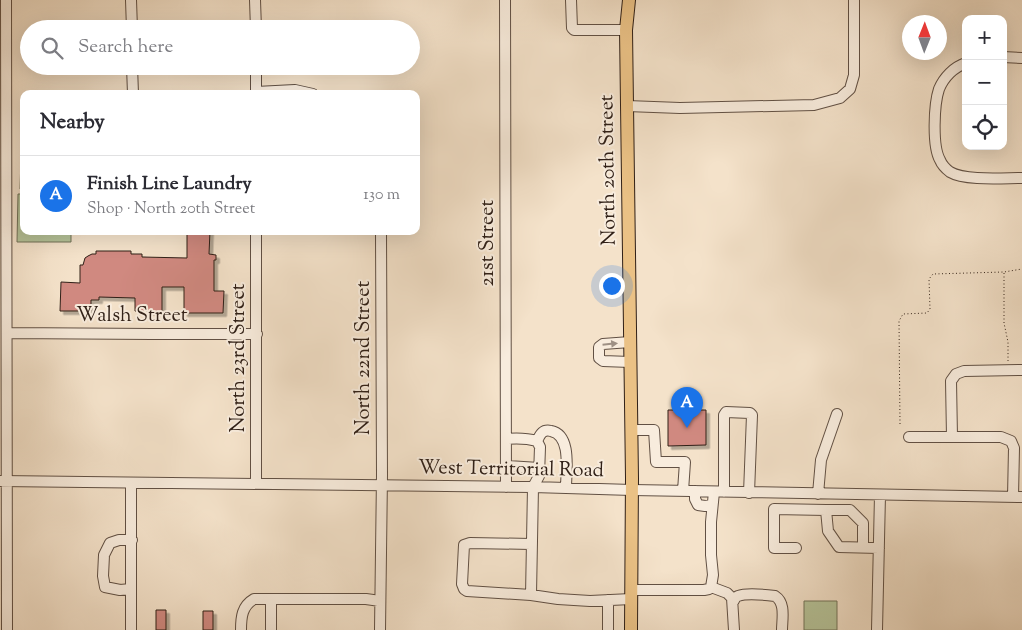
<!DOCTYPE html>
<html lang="en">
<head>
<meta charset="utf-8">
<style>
	:root { --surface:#fff; --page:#f2f2f3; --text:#2b2b33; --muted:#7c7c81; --line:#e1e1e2; --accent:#1a73e8 }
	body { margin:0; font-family:"Sorts Mill Goudy",serif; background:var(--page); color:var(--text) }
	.controls { position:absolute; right:15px; top:15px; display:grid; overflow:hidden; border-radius:10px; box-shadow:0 5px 20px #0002 }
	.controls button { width:45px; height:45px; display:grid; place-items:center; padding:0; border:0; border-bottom:1px solid var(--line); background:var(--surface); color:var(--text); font:25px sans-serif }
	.compass { position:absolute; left:902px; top:15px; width:45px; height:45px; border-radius:50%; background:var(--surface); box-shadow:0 5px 20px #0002; rotate:1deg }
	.you { position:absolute; left:611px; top:285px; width:18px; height:18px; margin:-12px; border:4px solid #fff; border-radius:50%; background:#1a73e8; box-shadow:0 0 0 8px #1a73e833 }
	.badge { display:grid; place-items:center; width:32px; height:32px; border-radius:50%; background:var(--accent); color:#fff; font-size:16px; font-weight:700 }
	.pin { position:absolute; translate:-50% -41px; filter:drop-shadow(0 1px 2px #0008) }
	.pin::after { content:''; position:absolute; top:26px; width:18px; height:15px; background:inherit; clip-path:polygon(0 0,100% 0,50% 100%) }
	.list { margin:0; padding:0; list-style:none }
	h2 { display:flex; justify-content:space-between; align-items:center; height:65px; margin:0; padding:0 20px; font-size:21px }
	h2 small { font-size:16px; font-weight:400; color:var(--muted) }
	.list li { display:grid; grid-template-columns:32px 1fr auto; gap:15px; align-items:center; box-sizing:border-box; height:80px; padding:0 20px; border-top:1px solid var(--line) }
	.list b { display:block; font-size:19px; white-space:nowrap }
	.list p { margin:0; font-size:16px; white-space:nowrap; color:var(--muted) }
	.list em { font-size:16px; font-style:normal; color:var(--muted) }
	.icon { flex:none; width:28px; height:28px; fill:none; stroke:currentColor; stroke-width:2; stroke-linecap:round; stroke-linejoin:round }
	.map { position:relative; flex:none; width:1022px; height:630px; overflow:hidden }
	.search { position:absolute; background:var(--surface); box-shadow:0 5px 20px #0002; left:20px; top:20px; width:400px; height:55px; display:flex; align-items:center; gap:12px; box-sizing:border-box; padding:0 18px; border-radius:28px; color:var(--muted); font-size:19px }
	.panel { position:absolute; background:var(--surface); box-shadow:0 5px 20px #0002; left:20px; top:90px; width:400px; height:145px; border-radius:10px }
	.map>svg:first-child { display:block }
</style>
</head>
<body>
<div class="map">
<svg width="1022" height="630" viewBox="0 0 1022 630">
	<defs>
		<filter id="shadow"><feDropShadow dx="3.5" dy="3.5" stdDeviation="0" flood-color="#0004"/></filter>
	</defs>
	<rect width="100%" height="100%" fill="#f4e2ca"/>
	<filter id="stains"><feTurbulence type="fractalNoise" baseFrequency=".004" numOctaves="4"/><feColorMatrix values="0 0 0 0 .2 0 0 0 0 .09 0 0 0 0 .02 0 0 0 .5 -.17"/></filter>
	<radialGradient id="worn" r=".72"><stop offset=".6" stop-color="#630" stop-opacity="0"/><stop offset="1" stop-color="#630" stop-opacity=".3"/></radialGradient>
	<path fill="#b6c49a" stroke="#737258" d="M24 126V189H20L22 127Z
		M18 194H24V231H71V242H17Z
		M804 601H837V630H804Z"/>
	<path fill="#d08980" stroke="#302017" filter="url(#shadow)" d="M187 231H210L209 254 216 255V260H214V291H224L223 313H184V287H162V312L135 311V298L99 297V300H91V311H60L61 282 80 283V265H83L85 258 88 256 92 254H96V251H131V254H142V257L187 258Z
		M668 410H706V445L668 446Z
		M156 610H166V630H156Z
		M203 611H213V630H203Z"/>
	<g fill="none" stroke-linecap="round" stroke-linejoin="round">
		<g stroke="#615044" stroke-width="12">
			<path id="minor" d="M6 0 7 630
				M131 0 132 29
				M255 0 256 29
				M505 0 506 487
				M571 0 572 28 574 30H626
				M1003 57 1022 58
				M966 63C954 67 944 77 939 89 934 104 932 146 940 160 942 165 946 169 950 172 965 181 1003 178 1022 178
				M132 66 133 94
				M256 66V94
				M256 92 295 90 313 94
				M627 106 680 108 814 105 840 98 850 89 854 75V0
				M256 231V484
				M7 333 152 334H257
				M630 342 603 344 599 347V358L603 361 630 362
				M631 430H654L656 462H685L683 491
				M909 437H1001L1011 441 1014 448 1013 497
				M952 437 951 381 956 374 964 371 1022 370
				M506 439C517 438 526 438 537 441L540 447 539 476 533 487 531 595 558 599 590 601 631 599
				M537 441C540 435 542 429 551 431 572 435 566 471 566 488
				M506 466 539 468
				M0 481 533 487 632 490 1022 497
				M695 491V499L698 505 705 506 712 505
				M724 492V415L726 412 750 413 752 415 749 493
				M818 494 821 460 837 414
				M863 547V523L850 510H826L828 531 839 547 879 548
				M796 548H774V509L826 510
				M711 587 727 593 732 598 734 630
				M131 589 120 590 105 587 103 576 104 555 110 543 119 540H132
				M631 590H704L709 589 711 587 713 575 711 555V522L714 492
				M531 595 467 591 464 589 462 584 464 545 470 543 531 544
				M608 600V630
				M733 602C735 599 735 597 738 596 746 593 767 595 775 596 786 603 782 619 782 630
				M131 630V483
				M241 630C241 617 242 606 254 599H366L380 601
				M271 630V599
				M380 630 382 475 381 231
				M877 630 880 495"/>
		</g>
		<g stroke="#302017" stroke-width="14">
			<path id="major" d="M629 0 626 30 632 478 631 630"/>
		</g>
		<path stroke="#302017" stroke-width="1" stroke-dasharray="1 2.5" stroke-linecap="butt" d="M1004 273V323L1008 342V361
			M900 424 899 321 903 314 927 313 930 309 929 279 933 274 1004 272 1022 269"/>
		<use href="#minor" stroke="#f8ecdd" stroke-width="10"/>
		<use href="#major" stroke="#eac185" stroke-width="12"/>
	</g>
	<defs><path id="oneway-solid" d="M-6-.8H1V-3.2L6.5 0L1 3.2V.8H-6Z" transform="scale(1.25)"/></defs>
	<use fill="#9e9084" href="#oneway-solid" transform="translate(610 344) rotate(-6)"/>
	<g text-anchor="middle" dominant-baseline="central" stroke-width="4" stroke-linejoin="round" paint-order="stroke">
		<g font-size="20" fill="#302017" stroke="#f8ecdd">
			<text transform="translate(609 170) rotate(-91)">North 20th Street</text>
			<text transform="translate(488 243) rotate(-90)">21st Street</text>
			<text x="132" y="316">Walsh Street</text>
			<text transform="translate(239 358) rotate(-90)">North 23rd Street</text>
			<text transform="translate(364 358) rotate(-90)">North 22nd Street</text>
			<text transform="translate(511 470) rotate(1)">West Territorial Road</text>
		</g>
	</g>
	<rect width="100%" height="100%" filter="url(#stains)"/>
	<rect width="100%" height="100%" fill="url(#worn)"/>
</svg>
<div class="controls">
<button>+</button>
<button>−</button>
<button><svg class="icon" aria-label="locate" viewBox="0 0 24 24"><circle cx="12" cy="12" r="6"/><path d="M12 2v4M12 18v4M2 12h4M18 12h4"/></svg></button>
</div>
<svg class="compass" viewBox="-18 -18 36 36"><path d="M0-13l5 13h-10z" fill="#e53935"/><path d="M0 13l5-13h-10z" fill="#7c7c81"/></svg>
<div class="you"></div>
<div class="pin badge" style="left:687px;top:428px">A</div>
<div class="search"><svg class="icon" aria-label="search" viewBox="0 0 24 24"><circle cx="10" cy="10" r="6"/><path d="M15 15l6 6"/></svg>Search here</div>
<section class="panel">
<h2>Nearby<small></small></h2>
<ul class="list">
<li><span class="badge">A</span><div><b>Finish Line Laundry</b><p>Shop · North 20th Street</p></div><em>130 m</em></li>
</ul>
</section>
</div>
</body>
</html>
